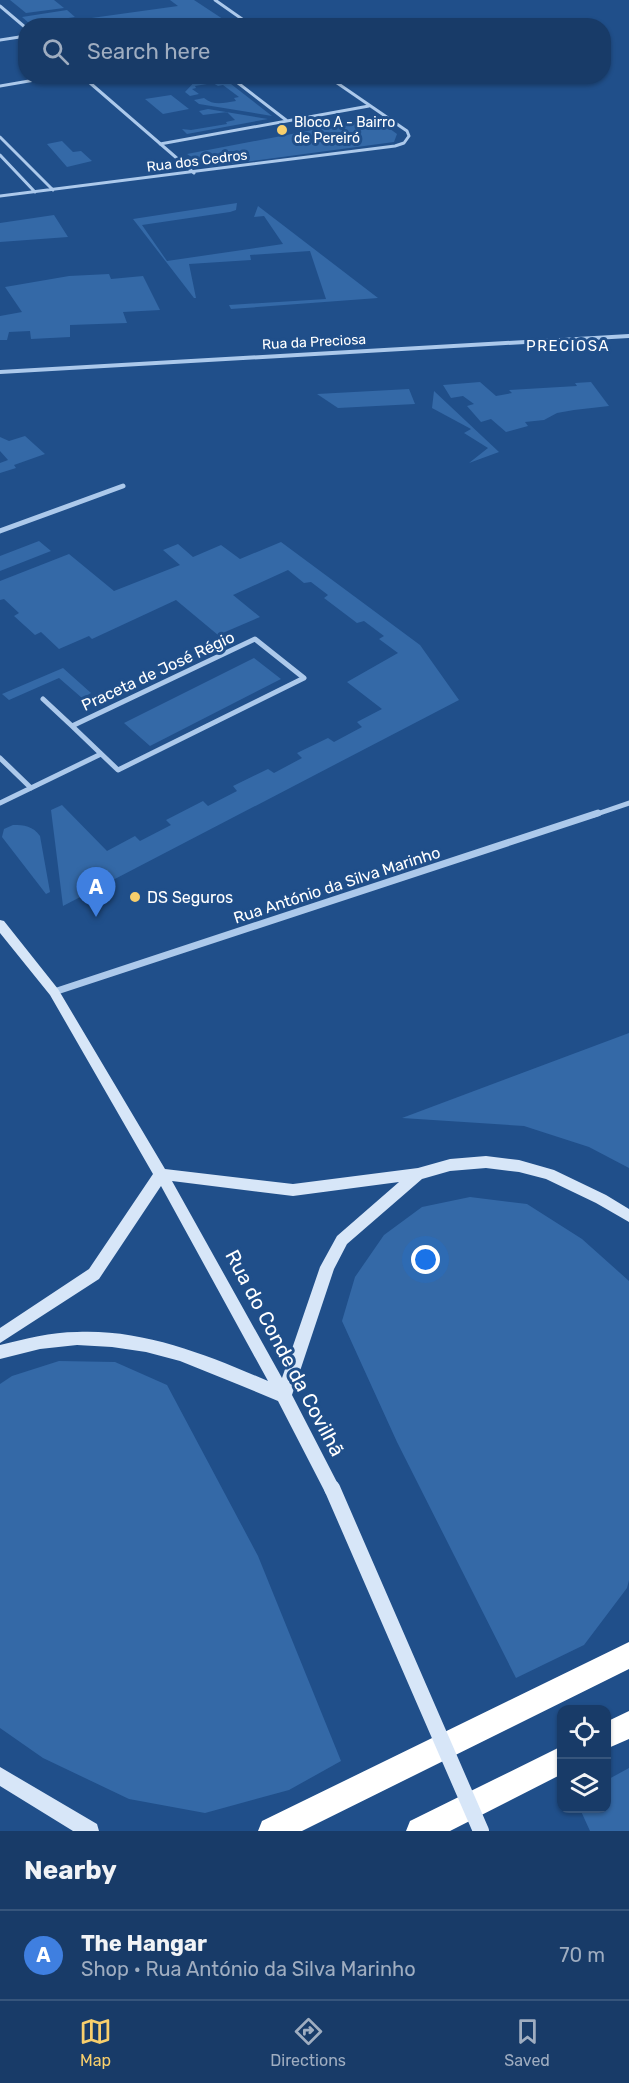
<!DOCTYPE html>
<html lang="en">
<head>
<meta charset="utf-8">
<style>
	:root { --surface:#183b68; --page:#21426e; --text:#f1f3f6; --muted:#9fadc0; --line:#36557c; --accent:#f8cf6c }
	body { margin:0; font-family:Rubik,sans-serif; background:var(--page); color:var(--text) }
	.controls { position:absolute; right:18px; bottom:18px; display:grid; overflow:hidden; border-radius:12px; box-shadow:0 2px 4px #0004 }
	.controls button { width:54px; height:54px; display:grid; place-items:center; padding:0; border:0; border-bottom:2px solid var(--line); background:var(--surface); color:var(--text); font:30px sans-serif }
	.you { position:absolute; left:426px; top:1260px; width:21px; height:21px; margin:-15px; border:4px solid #fff; border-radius:50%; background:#1a73e8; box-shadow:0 0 0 9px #1a73e833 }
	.badge { display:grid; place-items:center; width:39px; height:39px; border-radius:50%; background:var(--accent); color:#fff; font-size:20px; font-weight:700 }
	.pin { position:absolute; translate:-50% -50px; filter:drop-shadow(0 2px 3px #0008) }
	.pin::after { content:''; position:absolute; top:32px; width:21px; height:18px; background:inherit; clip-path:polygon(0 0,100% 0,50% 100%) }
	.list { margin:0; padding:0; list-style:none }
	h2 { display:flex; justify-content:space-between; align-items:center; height:78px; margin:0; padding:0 24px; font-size:26px }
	h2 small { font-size:20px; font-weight:400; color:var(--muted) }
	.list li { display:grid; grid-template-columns:39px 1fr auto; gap:18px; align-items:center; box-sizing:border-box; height:90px; padding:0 24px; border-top:2px solid var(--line) }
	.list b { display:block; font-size:22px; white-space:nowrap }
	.list p { margin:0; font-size:20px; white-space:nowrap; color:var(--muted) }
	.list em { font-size:20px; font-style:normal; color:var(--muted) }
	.icon { flex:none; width:33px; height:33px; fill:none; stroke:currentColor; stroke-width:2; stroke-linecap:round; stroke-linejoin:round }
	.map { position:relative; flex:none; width:629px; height:1831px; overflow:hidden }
	.search { position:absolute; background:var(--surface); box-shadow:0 2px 4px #0004; left:18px; right:18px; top:18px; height:66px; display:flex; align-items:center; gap:15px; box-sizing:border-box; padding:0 21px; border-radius:24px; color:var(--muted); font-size:22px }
	.sheet { height:168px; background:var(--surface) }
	nav { display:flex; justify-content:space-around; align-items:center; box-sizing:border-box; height:84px; border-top:2px solid var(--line); background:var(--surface); font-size:16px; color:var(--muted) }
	nav a { display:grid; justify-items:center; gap:3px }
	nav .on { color:var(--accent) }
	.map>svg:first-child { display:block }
</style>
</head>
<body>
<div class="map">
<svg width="629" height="1831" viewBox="0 0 629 1831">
	<rect width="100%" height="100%" fill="#204f8a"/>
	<path fill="#3469a7" d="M10 0H54L64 8 26 13Z
		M170 0H194L232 25H41L178 6Z
		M67 10 75 17 30 24 22 17Z
		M199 77H222L272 116 199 104 194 100 204 98C214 106 223 103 236 101L234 98 239 97 223 85 218 86 213 83 195 86 196 88 192 89 199 94 190 96 185 92Z
		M171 95 189 109 163 114 145 99Z
		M208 109 268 119 187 134 182 129 191 130 227 124 226 122 235 120 227 112 203 115 199 111Z
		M375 118 397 134 394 142 207 167 187 154Z
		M62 141 73 152 81 151 92 161 67 167 47 144Z
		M237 203 236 210 230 212 142 225 167 261 283 244 264 216 254 217 258 206 378 298 231 309 229 305 326 299 310 251 250 255 251 260 189 264 196 298H194L133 219Z
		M54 215 68 237 0 242V223Z
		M109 274 111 279 143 276 160 310 123 312 127 323 70 325V337L31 339 30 331 9 332 7 340H0V316L22 312 5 287 69 276Z
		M480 382 496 396 512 393 509 390 577 386 575 383 591 382 609 406 574 410 557 413 544 420 525 422 528 426 506 432 491 419 481 422 467 406 474 404 463 396 451 398 443 385Z
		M409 389 415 404 338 408 317 394Z
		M434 391 499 452 469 463 488 448 464 433 471 429 432 408Z
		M25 436 45 454 14 465 16 468 0 473V463L8 460 0 451V437L9 441Z
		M39 541 51 551 0 571V556Z
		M281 542 420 645 459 700 63 906 51 810 62 805 107 851 135 836 140 841 171 825 166 820 203 801 208 806 237 791 233 786 268 769 274 773 302 758 297 753 328 738 334 742 362 727 357 722 382 709 347 682 398 653 379 639 384 636 364 621 357 623 324 598 328 595 311 582 304 583 288 570 233 595 260 617 218 635 176 600 92 639 89 636 59 649 41 632 35 635 14 616 19 613 4 599 0 600V581L69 554 114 591 180 565 163 550 178 544 193 557 221 545 240 559Z
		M254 658 281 679 150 746 124 723Z
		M63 668 91 693 82 698 59 678 9 700 2 694Z
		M13 825C24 825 33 826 40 836L50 892 46 894 2 837 4 829Z
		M629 1033V1168L589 1147 524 1126 402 1118Z
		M470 1197 527 1204 582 1239 629 1281V1580L627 1588 584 1645 516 1678 397 1442 342 1321 355 1277 384 1235 422 1207Z
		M59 1361 115 1362 167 1385 258 1556 341 1761 289 1790 205 1813 129 1799 43 1758 0 1728V1384L12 1376Z
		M629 1768V1831H590L580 1809 606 1808 607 1780Z"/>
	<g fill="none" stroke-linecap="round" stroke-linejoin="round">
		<path stroke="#acc9eb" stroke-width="3" d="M215 0 252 26
			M0 6 26 28
			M0 40 26 36
			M82 76 194 173
			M229 76 286 120
			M86 80 107 76
			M0 86 58 76
			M0 137 53 190
			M160 144 369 106
			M0 155 35 192
			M0 196 395 146 404 143 409 136 407 131 327 76"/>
		<path stroke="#acc9eb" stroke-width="5" d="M0 531 123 486
			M255 639 304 678 118 770 72 726Z
			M43 699 72 726
			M0 758 31 788
			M0 803 101 754
			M594 815 629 803"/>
		<path stroke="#acc9eb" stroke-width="7" d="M54 992 598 813"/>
		<path fill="#acc9eb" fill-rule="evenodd" d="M629 334V338L0 374V370Z"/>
		<path fill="#d7e6f8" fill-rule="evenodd" d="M0 920 4 921 58 989 165 1169 293 1184 418 1168 450 1159 486 1156 519 1160 554 1170 606 1195 629 1209V1222L596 1203 546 1179 519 1172 486 1168 450 1171 422 1179 347 1244 334 1269 292 1395 340 1488 338 1494 332 1496 326 1494 278 1401 242 1386 180 1361 146 1352 112 1347 77 1345 40 1349 0 1359V1345C25 1339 51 1332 77 1332 144 1329 207 1355 268 1381L161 1186 99 1279 0 1343V1328L89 1269 153 1174 50 995 0 933ZM172 1181 293 1196 399 1182 337 1236 320 1267 282 1378Z
			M0 1767 97 1824 99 1831H73L0 1786Z"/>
		<path fill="#fff" fill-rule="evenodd" d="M629 1642V1669L302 1831H258L262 1821Z
			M629 1711V1739L606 1749V1722Z
			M562 1746V1774L450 1831H406L410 1821Z"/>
		<path stroke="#d7e6f8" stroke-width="16" d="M332 1488 481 1831"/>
	</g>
	<g fill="#f8cf6c" stroke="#204f8a" stroke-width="2">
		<circle cx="282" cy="130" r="6"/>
		<circle cx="135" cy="897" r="6"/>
	</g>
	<g text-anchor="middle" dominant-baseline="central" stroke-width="6" stroke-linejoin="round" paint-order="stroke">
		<g font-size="14" fill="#fff" stroke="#204f8a" text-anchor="start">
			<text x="294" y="122">Bloco A - Bairro<tspan x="294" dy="16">de Pereiró</tspan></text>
		</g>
		<g font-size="14" fill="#fff" stroke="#204f8a">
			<text transform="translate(197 161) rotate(-7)">Rua dos Cedros</text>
			<text transform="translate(314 342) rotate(-3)">Rua da Preciosa</text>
		</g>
		<g font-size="15" letter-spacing="1.5" fill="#fff" stroke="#204f8a">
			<text x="568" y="346">PRECIOSA</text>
		</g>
		<g font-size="16" fill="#fff" stroke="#204f8a">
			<text transform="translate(158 671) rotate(-25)">Praceta de José Régio</text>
			<text transform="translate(337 885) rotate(-18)">Rua António da Silva Marinho</text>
		</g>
		<g font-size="16" fill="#fff" stroke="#204f8a" text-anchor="start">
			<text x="147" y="897">DS Seguros</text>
		</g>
		<g font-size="20" fill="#fff" stroke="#204f8a">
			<text transform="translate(285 1353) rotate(62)">Rua do Conde da Covilhã</text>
		</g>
	</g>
</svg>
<div class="controls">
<button><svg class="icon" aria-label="locate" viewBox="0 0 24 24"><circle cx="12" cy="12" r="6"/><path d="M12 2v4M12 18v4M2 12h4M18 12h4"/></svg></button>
<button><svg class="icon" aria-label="layers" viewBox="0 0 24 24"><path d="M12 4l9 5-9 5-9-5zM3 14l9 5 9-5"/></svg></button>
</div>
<div class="you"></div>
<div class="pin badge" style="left:96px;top:917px;background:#3f7fe0">A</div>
<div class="search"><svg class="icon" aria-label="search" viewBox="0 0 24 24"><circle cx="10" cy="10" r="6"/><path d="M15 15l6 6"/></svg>Search here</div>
</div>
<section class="sheet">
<h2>Nearby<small></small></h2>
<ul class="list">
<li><span class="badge" style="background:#3f7fe0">A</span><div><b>The Hangar</b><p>Shop · Rua António da Silva Marinho</p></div><em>70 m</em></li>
</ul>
</section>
<nav>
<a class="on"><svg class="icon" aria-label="map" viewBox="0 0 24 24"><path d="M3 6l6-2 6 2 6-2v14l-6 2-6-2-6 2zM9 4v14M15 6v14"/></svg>Map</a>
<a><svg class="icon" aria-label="directions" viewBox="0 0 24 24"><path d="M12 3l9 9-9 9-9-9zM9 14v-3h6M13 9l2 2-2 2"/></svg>Directions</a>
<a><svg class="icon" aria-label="saved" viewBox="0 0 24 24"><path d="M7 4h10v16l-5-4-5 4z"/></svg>Saved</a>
</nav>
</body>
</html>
